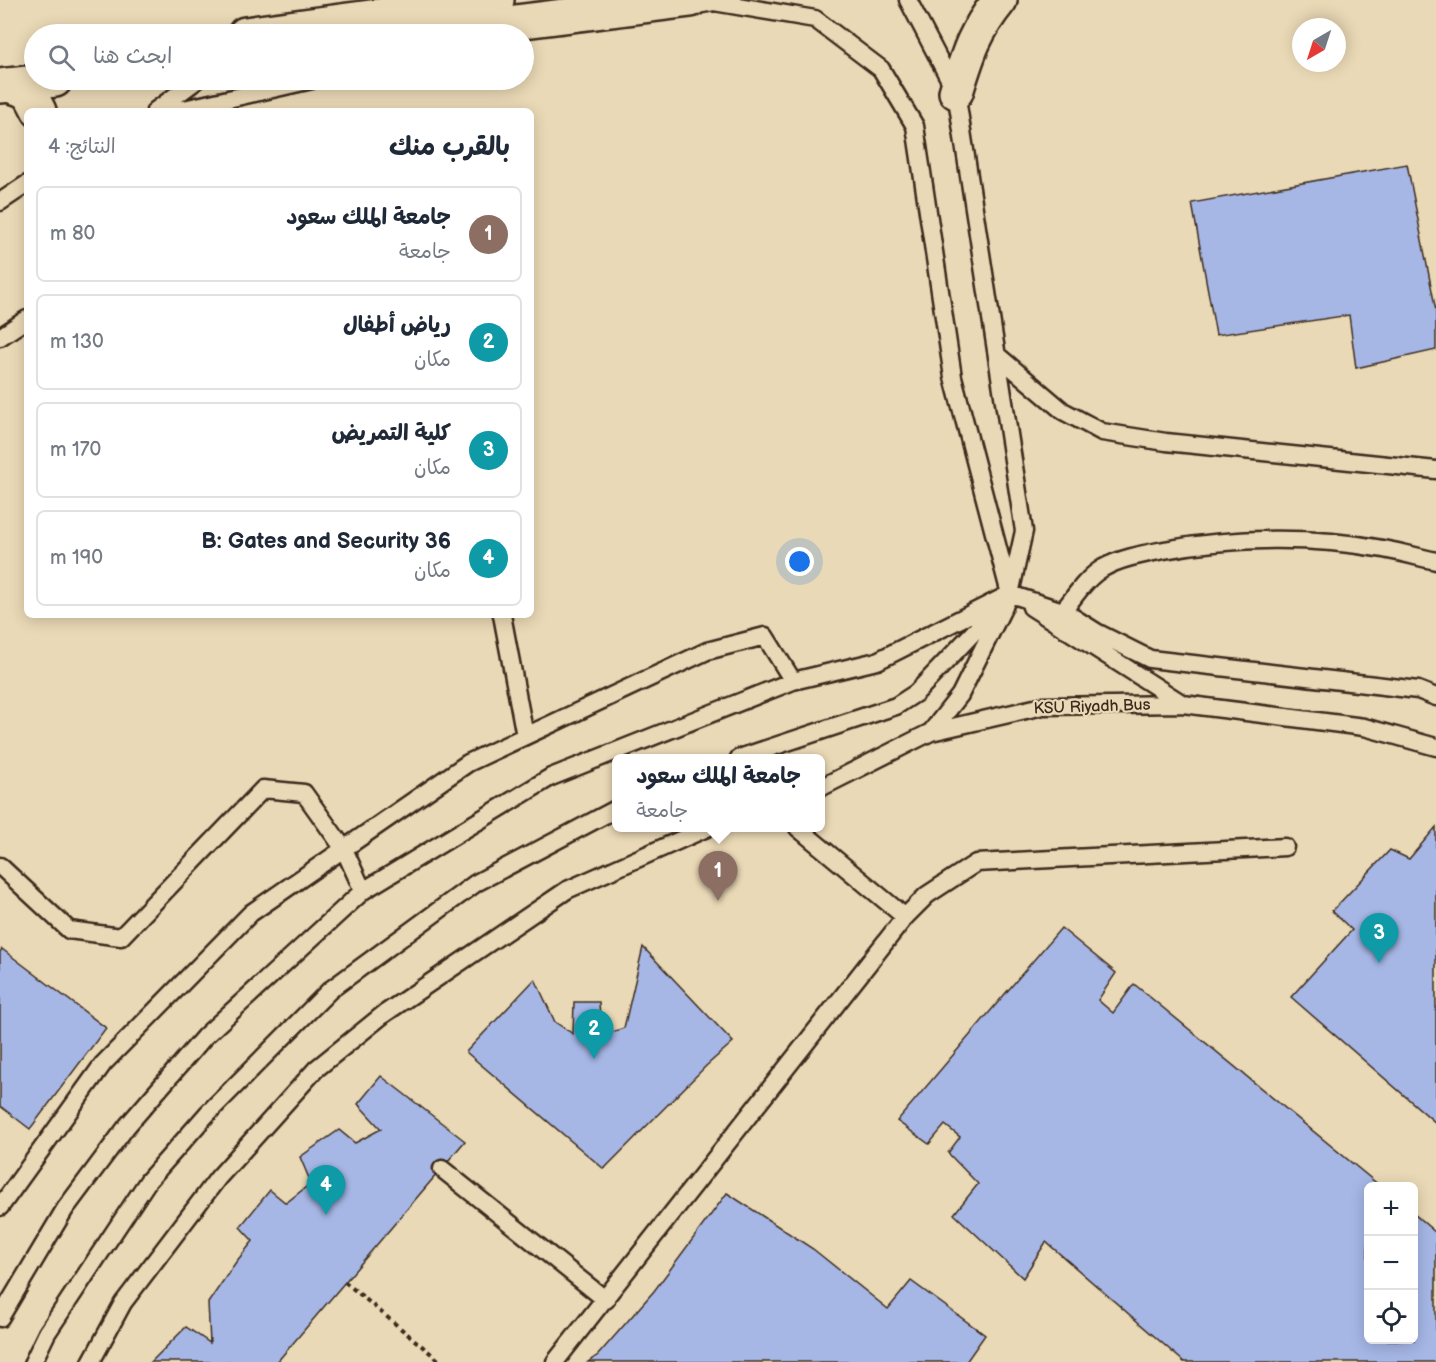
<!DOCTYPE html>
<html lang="ar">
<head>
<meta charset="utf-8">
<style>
	:root { --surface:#fff; --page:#f6f6f7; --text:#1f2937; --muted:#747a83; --line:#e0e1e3; --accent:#c8321e }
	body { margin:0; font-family:"Balsamiq Sans","Playpen Sans Arabic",sans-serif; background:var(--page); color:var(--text); direction:rtl }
	.controls { position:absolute; right:18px; bottom:18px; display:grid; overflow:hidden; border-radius:9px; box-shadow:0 3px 15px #0003 }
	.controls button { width:54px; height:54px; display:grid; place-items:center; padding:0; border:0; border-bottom:2px solid var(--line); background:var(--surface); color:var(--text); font:30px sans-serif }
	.compass { position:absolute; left:1292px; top:18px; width:54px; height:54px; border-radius:50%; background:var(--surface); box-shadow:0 3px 15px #0003; rotate:219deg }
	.you { position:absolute; left:800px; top:562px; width:21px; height:21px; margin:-15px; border:4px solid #fff; border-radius:50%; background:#1a73e8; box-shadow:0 0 0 9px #1a73e833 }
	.badge { display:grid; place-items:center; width:39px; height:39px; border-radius:50%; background:var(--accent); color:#fff; font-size:20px; font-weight:700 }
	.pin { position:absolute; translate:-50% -50px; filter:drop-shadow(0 2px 3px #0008) }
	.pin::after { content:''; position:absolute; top:32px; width:21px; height:18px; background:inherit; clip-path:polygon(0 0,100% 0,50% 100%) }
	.popup { position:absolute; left:612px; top:754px; width:213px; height:78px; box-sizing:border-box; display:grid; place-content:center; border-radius:9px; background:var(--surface); filter:drop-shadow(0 2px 4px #0005); font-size:20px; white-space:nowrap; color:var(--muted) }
	.popup b { font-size:22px; color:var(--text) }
	.popup::after { content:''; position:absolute; left:50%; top:100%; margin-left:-12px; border:12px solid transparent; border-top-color:var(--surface) }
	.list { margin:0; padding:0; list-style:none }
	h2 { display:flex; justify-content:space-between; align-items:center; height:78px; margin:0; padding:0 24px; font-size:26px }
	h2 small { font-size:20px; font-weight:400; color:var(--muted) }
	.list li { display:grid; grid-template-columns:39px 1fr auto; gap:18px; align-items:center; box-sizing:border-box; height:96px; margin:0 12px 12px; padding:0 12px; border:2px solid var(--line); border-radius:9px }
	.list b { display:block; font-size:22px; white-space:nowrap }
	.list p { margin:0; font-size:20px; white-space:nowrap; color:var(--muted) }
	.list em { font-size:20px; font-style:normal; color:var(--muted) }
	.icon { flex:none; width:33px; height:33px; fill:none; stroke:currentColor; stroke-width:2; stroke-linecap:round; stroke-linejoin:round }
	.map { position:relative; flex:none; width:1436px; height:1362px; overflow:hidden; direction:ltr }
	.search { position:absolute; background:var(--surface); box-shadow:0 3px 15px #0003; left:24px; top:24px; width:510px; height:66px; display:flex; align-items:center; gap:15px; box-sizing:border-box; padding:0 21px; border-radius:33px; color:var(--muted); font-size:22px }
	.panel { position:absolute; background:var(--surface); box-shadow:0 3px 15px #0003; left:24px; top:108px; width:510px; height:510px; border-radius:9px; direction:rtl }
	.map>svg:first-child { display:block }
</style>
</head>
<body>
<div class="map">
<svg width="1436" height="1362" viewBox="0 0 1436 1362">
	<rect width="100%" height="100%" fill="#ead9b6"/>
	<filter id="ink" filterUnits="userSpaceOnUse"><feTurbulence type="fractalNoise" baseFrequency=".0167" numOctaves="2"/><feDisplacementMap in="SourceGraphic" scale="12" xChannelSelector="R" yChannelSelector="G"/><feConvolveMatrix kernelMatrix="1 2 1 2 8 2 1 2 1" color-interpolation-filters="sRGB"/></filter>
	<g filter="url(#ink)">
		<path fill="#a6b7e6" stroke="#3b2a1e" stroke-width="1.5" d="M1407 164 1436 311V350L1356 368 1349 315 1216 335 1192 203Z
			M1436 827V1123L1291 997 1352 930 1332 911 1390 850 1409 859Z
			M1061 928 1116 973 1098 1000 1113 1013 1134 984 1380 1186H1368V1340H1414V1214L1436 1233V1362H1184L1046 1242 1023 1278 954 1214 978 1184 948 1153 960 1137 945 1125 929 1144 897 1121Z
			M643 947 733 1042 706 1066 604 1169 466 1052 535 979 555 1022 573 1034 574 1002H599L601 1036 624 1028Z
			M2 949 106 1028 30 1129 0 1106V952Z
			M381 1076 465 1141 277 1362H151L186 1327 210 1343 208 1303 236 1262 253 1241 240 1227 270 1190 286 1203 311 1183 300 1157 339 1130 355 1143 381 1129 358 1104Z
			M727 1193 813 1249 888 1309 911 1281 985 1335 966 1362H588L598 1355 654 1291Z"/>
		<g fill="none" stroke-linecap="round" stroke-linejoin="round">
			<g stroke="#3b2a1e" stroke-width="21">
				<path id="service" d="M685 7 714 2 815 19 881 69 915 126 953 377 1010 594 916 693 896 706 739 758
					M155 111 197 80
					M175 111 312 80
					M0 202 27 184
					M0 337 27 319
					M997 355 1063 411 1102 432 1166 442 1436 470
					M1031 607 1183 704 1364 727 1436 747
					M1063 611C1075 596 1086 578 1103 568 1121 558 1144 554 1164 550 1235 537 1312 536 1383 549 1400 552 1418 557 1436 561
					M502 615 525 736
					M931 732 1043 706 1182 704
					M820 788 931 732 960 695 1010 594 1024 531 956 92 908 0
					M798 828 905 917
					M0 866 69 930 121 937 263 789 304 793 344 849 363 891
					M442 1169 606 1300
					M0 1207 103 1064 251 913 468 763 707 651 765 636 793 681
					M0 1318 65 1209 127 1126 205 1036 363 891 551 777 793 681 877 661 1010 594 1063 611 1098 633 1150 659 1418 690 1436 697
					M33 1362 47 1333 148 1181 207 1114 330 990 476 883 616 809
					M91 1362 123 1303 218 1178 316 1069 384 1014 567 890 707 828
					M555 1362 905 917 927 895 976 863 1285 847"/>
			</g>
			<g stroke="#3b2a1e" stroke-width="38">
				<path id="minor" d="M9 85 29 92 39 111"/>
			</g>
			<g stroke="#3b2a1e" stroke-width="38">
				<path id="tertiary" d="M245 34 497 0
					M421 34 691 0
					M0 86 55 80
					M956 92C968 54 974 32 1000 0"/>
			</g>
			<path stroke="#3b2a1e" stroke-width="4" stroke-dasharray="4.5 4.5" stroke-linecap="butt" d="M345 1282 441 1362"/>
			<use href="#service" stroke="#ead9b6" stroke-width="16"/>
			<use href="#minor" stroke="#ead9b6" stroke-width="33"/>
			<use href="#tertiary" stroke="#ead9b6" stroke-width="33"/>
		</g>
	</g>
	<g text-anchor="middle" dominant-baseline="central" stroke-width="4.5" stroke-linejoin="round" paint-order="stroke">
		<g font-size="16" fill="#3b2a1e" stroke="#ead9b6">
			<text transform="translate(1092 707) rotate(-2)">KSU Riyadh Bus</text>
		</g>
	</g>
</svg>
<div class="controls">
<button>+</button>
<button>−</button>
<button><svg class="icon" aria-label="locate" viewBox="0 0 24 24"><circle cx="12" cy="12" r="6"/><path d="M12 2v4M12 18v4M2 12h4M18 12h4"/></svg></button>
</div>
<svg class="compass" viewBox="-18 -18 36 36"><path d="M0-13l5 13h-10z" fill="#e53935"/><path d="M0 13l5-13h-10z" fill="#747a83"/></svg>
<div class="you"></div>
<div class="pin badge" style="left:718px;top:901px;background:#8d6e63">1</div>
<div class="popup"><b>جامعة الملك سعود</b>جامعة</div>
<div class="pin badge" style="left:594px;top:1059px;background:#0f9aa8">2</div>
<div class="pin badge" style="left:1379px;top:963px;background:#0f9aa8">3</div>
<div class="pin badge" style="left:326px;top:1215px;background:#0f9aa8">4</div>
<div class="search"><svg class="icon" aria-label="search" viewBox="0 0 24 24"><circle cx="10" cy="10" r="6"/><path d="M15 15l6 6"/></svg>ابحث هنا</div>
<section class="panel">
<h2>بالقرب منك<small>النتائج: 4</small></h2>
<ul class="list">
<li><span class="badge" style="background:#8d6e63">1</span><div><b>جامعة الملك سعود</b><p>جامعة</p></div><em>80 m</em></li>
<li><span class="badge" style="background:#0f9aa8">2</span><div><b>رياض أطفال</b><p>مكان</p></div><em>130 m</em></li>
<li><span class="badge" style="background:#0f9aa8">3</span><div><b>كلية التمريض</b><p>مكان</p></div><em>170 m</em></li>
<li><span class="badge" style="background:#0f9aa8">4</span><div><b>36 B: Gates and Security</b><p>مكان</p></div><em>190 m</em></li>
</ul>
</section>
</div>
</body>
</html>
